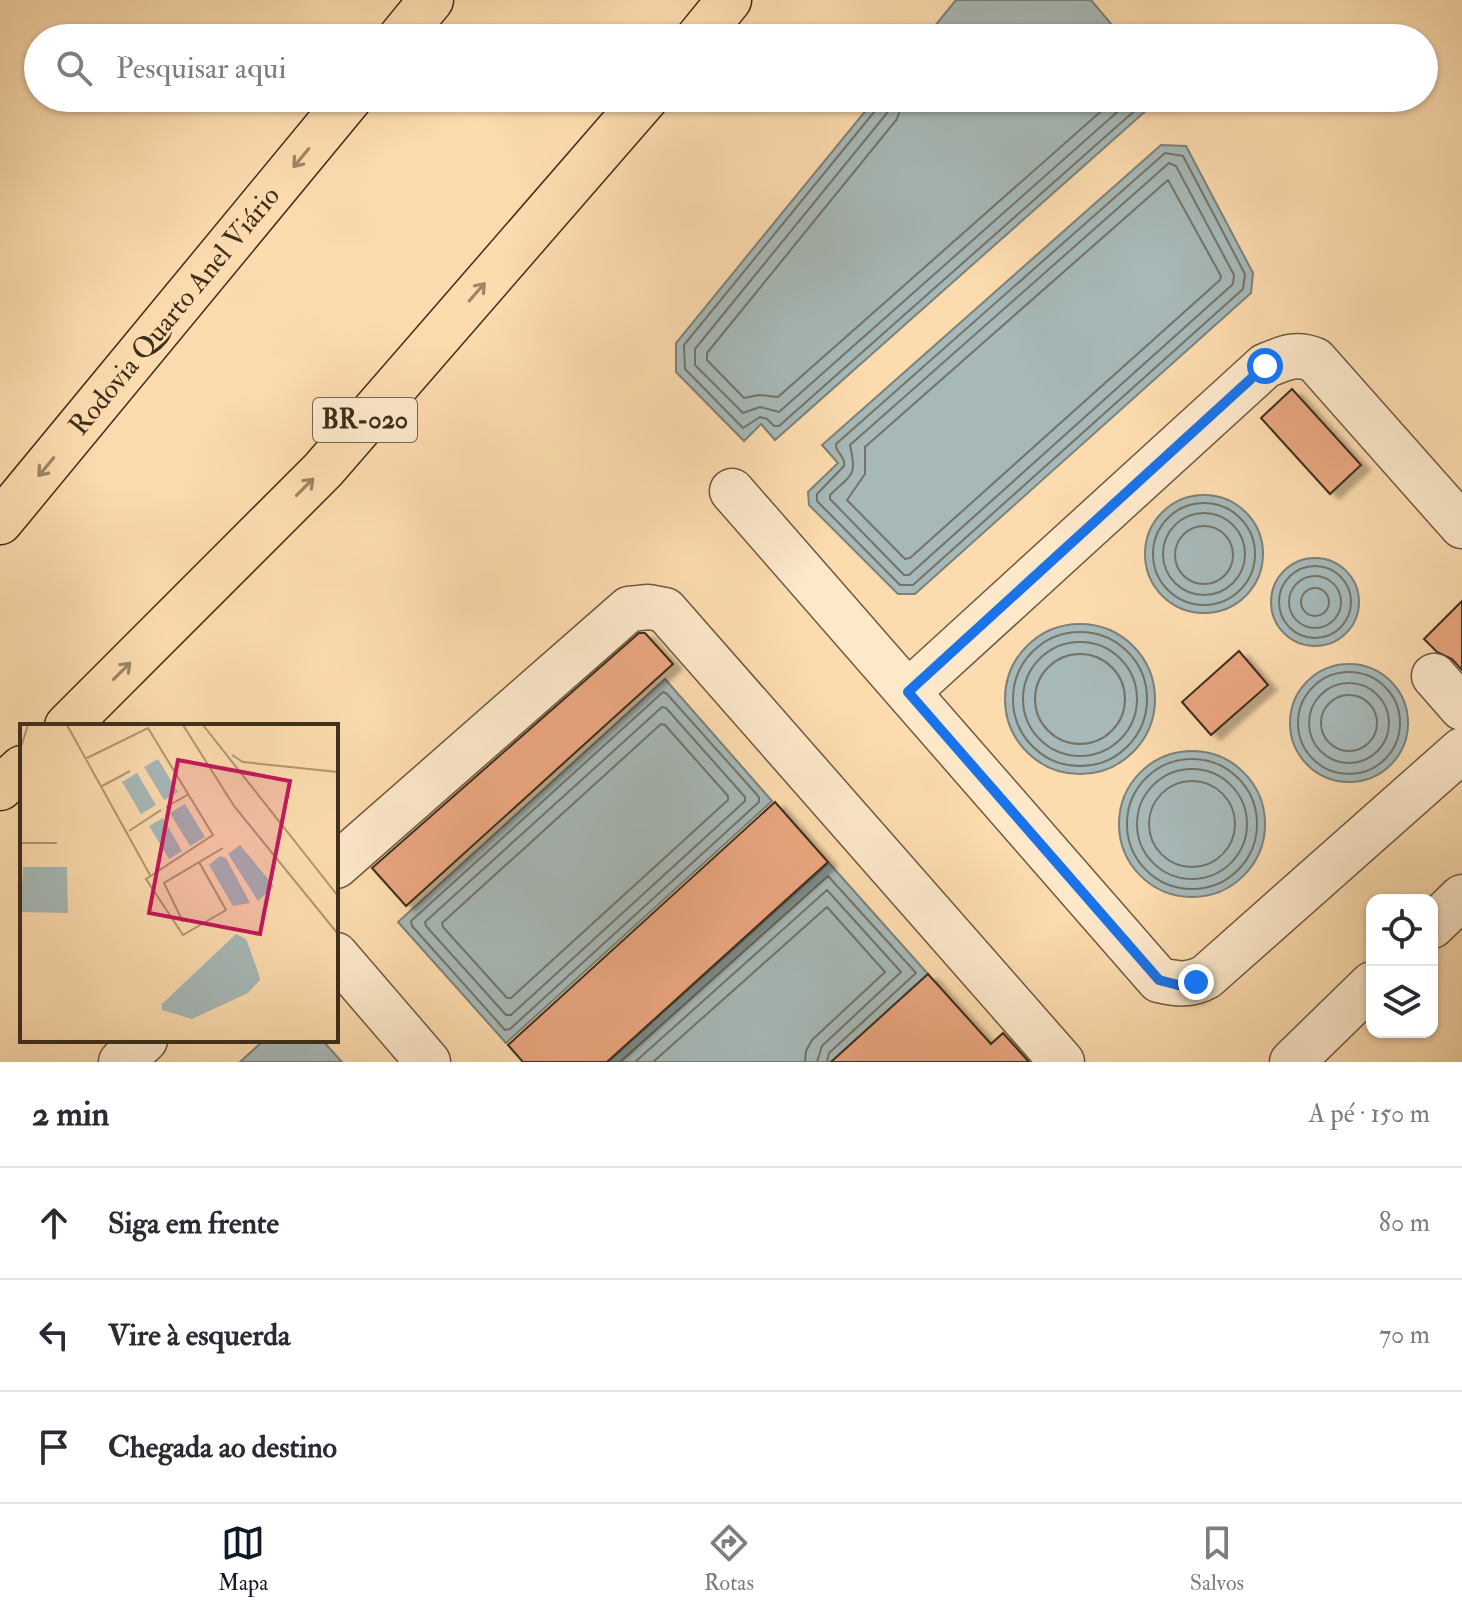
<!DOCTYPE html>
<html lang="pt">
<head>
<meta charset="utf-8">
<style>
	:root { --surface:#fff; --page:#f2f2f3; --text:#2b2b33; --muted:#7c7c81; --line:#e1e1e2; --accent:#111827 }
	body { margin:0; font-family:"IM FELL Double Pica",serif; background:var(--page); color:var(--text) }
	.controls { position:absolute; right:24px; bottom:24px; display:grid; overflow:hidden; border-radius:16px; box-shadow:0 2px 6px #0004 }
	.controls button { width:72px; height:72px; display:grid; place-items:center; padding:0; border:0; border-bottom:2px solid var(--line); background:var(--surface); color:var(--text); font:40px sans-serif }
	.stop { position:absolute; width:24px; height:24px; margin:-18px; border:6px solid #1a73e8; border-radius:50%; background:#fff }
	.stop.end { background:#1a73e8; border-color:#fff; box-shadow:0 2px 8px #0008 }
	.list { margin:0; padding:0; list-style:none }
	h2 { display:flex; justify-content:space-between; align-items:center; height:104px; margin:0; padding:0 32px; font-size:34px }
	h2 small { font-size:26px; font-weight:400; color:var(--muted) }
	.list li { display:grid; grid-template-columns:52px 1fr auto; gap:24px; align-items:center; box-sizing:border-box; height:112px; padding:0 32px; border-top:2px solid var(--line) }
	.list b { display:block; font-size:30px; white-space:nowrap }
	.list em { font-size:26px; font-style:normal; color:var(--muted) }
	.icon { flex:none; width:44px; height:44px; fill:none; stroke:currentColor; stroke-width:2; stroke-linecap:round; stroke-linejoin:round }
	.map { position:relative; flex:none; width:1462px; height:1062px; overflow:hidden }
	.search { position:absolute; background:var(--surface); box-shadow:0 2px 6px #0004; left:24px; right:24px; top:24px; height:88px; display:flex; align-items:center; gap:20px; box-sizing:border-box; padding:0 28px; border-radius:44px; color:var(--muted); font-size:30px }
	.sheet { height:440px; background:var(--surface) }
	nav { display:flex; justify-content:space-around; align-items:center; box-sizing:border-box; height:112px; border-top:2px solid var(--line); background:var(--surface); font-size:22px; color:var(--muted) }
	nav a { display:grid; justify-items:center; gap:4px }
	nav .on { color:var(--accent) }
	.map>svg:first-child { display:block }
</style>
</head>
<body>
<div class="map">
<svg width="1462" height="1062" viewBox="0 0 1462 1062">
	<defs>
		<filter id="shadow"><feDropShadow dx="9" dy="5" stdDeviation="2" flood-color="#0004"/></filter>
	</defs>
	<rect width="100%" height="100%" fill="#fcdbae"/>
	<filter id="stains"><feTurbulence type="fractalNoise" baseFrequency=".0025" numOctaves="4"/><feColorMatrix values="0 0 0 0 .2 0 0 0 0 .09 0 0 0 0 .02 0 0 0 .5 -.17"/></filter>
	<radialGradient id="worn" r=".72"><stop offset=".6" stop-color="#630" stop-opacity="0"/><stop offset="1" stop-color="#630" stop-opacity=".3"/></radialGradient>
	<path fill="#a6b8b7" stroke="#7c8179" stroke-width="2" d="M956 0H1091L1123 38H925Z
		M876 98H1151L1149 108 775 440 761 424 744 441 676 372V343Z
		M1161 145 1186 146 1253 273 1251 293 915 594H898L809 505 808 492 838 463 822 445Z
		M1145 554a59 59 0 1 1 118 0a59 59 0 1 1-118 0Z
		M1271 602a44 44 0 1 1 88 0a44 44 0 1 1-88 0Z
		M1005 699a75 75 0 1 1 150 0a75 75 0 1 1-150 0Z
		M1290 723a59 59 0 1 1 118 0a59 59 0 1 1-118 0Z
		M665 679 772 801 506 1043 398 922Z
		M1119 824a73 73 0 1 1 146 0a73 73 0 1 1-146 0Z
		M829 863 928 974 831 1062H608Z
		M264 1040H322L342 1062H240Z"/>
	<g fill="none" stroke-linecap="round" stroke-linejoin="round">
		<path stroke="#727369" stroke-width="2" d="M881 98 879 106 684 345 685 369 743 428 760 417 767 419 774 426H779L1141 105 1143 98
			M892 98 887 113 695 349V365L743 413 760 407 779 412 1133 98
			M904 98 897 119 707 353V360L744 398 759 395 778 397 1116 98
			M1165 153 1183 156 1245 274 1243 289 913 585H900L817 501V494L844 466C846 456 835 453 836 444Z
			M1169 163 1176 166 1234 275 1233 284 909 575H904L830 499V495C853 473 857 476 850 445Z
			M1168 180 1221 276 1220 280 910 558 905 559 847 500 865 474V447Z
			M1153 554a51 51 0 1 1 102 0a51 51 0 1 1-102 0Z
			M1163 554a41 41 0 1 1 82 0a41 41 0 1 1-82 0Z
			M1175 555a29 29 0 1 1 58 0a29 29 0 1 1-58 0Z
			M1279 602a36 36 0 1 1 72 0a36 36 0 1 1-72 0Z
			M1289 602a26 26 0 1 1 52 0a26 26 0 1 1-52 0Z
			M1301 602a14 14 0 1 1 28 0a14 14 0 1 1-28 0Z
			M1013 699a67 67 0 1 1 134 0a67 67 0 1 1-134 0Z
			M1023 699a57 57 0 1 1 114 0a57 57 0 1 1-114 0Z
			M1035 699a45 45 0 1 1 90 0a45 45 0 1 1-90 0Z
			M1298 723a51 51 0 1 1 102 0a51 51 0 1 1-102 0Z
			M1309 723a40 40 0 1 1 80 0a40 40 0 1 1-80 0Z
			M663 692 667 694 759 797V802L510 1029 505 1030 412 926 411 921Z
			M1321 723a28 28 0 1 1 56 0a28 28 0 1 1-56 0Z
			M662 707 666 708 745 797V801L511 1015H506L426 926 425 922Z
			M661 724 665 725 728 796V800L511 998H507L443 927 442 923Z
			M1127 824a65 65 0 1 1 130 0a65 65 0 1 1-130 0Z
			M1137 824a55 55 0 1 1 110 0a55 55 0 1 1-110 0Z
			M1149 824a43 43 0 1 1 86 0a43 43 0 1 1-86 0Z
			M620 1062 828 876 916 973 829 1053 827 1062
			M635 1062 827 890 901 972 822 1046 817 1062
			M653 1062 827 907 885 972 812 1040 806 1051 805 1062"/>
	</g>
	<path fill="#eaa680" stroke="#3d2e1b" stroke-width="2" filter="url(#shadow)" d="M1292 389 1361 465 1330 494 1261 418Z
		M1462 601V670L1452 659 1437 652 1424 639Z
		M639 633H645L673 664 406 906 372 868Z
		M1239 651 1268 685 1211 735 1182 702Z
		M775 802 828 862 607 1062H523L508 1045Z
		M928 974 991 1044 1003 1033 1029 1062H831Z"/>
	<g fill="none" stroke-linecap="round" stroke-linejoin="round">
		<g stroke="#6d5940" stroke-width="47">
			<path id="minor" d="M732 491 1159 980C1176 984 1190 986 1206 977L1462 750
				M1434 676 1462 708
				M908 692 1265 366C1284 358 1296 352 1315 360L1462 526
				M336 866 629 609 649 607 665 610 1062 1062
				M1432 926 1462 897
				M336 955 428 1062
				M121 1062 145 1040
				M1292 1062 1372 984"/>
		</g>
		<g stroke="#3d2e1b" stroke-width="47">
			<g id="highway">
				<path d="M400 38 431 0"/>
				<path d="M698 38 729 0"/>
				<path id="s1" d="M0 522 350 98"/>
				<path d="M67 726 323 470 646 98"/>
				<path d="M0 788 22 768"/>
			</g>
		</g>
		<use href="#minor" stroke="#fde8ca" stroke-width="44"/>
		<use href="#highway" stroke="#fcdbae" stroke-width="44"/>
	</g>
	<defs><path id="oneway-shaft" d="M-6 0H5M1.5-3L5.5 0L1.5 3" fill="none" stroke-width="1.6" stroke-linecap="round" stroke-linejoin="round" transform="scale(2)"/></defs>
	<g stroke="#9c8464">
		<use href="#oneway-shaft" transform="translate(301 158) rotate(130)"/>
		<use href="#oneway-shaft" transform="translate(477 292) rotate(-49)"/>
		<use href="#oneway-shaft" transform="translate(46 467) rotate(130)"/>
		<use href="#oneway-shaft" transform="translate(305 487) rotate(-45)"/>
		<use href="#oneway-shaft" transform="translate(122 671) rotate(-45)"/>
	</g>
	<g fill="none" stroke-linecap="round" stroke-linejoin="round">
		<path stroke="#1a73e8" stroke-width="10" d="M1196 982 1178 985 1159 980 908 692 1265 366"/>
	</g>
	<g text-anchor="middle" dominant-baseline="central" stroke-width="6" stroke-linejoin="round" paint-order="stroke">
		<rect fill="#fde8ca" stroke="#776650" stroke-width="2" x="313" y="398" width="104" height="44" rx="6"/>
		<g font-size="26" font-weight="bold" fill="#3d2e1b">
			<text x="365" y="420">BR-020</text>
		</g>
		<g font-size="28" fill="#3d2e1b" stroke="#fde8ca">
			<text stroke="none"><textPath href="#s1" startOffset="274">Rodovia Quarto Anel Viário</textPath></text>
		</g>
	</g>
	<g transform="translate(20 724)">
		<rect width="318" height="318" fill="#fcdbae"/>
		<path d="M138 35 158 68 144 76 124 43ZM117 49 136 81 121 90 102 58ZM165 80 185 113 170 122 150 89ZM143 94 162 127 149 135 129 102ZM220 121 254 162 238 177 208 130ZM200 132 206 134 230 179 213 182 189 141ZM47 143 48 189 1 188 3 143ZM216 210 226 215 238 248 240 256 228 269 172 295 142 286V280Z" fill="#a6b8b7"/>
		<path fill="none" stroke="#b09673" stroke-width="2" d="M47 1 130 151M163 1 214 82 318 210M183 1 318 172M0 26 8 1M212 31 223 38 318 48M65 35 128 4 193 111 126 155 163 211 206 186 179 138M82 62 110 47M146 83 169 70M109 107 141 86M0 119H37M163 198 144 159 203 124"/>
		<path fill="#c2185b" fill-opacity="0.15" stroke="#c2185b" stroke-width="4" d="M158 36 270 57 240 210 129 189Z"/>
		<rect width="318" height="318" fill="none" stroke="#3d2e1b" stroke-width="4"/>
	</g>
	<rect width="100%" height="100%" filter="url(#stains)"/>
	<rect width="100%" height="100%" fill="url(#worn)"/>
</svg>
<div class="controls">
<button><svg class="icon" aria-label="locate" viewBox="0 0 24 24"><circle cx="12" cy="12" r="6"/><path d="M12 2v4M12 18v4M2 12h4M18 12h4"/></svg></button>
<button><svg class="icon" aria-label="layers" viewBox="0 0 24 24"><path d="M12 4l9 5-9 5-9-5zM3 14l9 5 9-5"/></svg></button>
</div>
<div class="stop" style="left:1265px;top:366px"></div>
<div class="stop end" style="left:1196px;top:982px"></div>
<div class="search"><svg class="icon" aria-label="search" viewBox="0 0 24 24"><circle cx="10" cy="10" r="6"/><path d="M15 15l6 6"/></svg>Pesquisar aqui</div>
</div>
<section class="sheet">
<h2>2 min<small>A pé · 150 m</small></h2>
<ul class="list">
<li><svg class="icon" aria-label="ahead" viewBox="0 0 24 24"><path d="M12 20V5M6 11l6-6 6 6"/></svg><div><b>Siga em frente</b></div><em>80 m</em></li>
<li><svg class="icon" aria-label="left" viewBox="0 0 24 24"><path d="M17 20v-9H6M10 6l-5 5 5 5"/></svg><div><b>Vire à esquerda</b></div><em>70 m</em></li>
<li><svg class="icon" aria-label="arrive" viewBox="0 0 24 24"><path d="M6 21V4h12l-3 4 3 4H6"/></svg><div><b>Chegada ao destino</b></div></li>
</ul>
</section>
<nav>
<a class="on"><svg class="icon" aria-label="map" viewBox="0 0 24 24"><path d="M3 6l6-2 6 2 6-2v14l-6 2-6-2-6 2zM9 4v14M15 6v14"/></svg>Mapa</a>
<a><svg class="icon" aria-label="directions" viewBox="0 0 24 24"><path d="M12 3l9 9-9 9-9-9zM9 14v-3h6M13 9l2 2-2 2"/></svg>Rotas</a>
<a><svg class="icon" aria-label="saved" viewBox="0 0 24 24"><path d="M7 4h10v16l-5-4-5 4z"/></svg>Salvos</a>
</nav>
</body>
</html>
